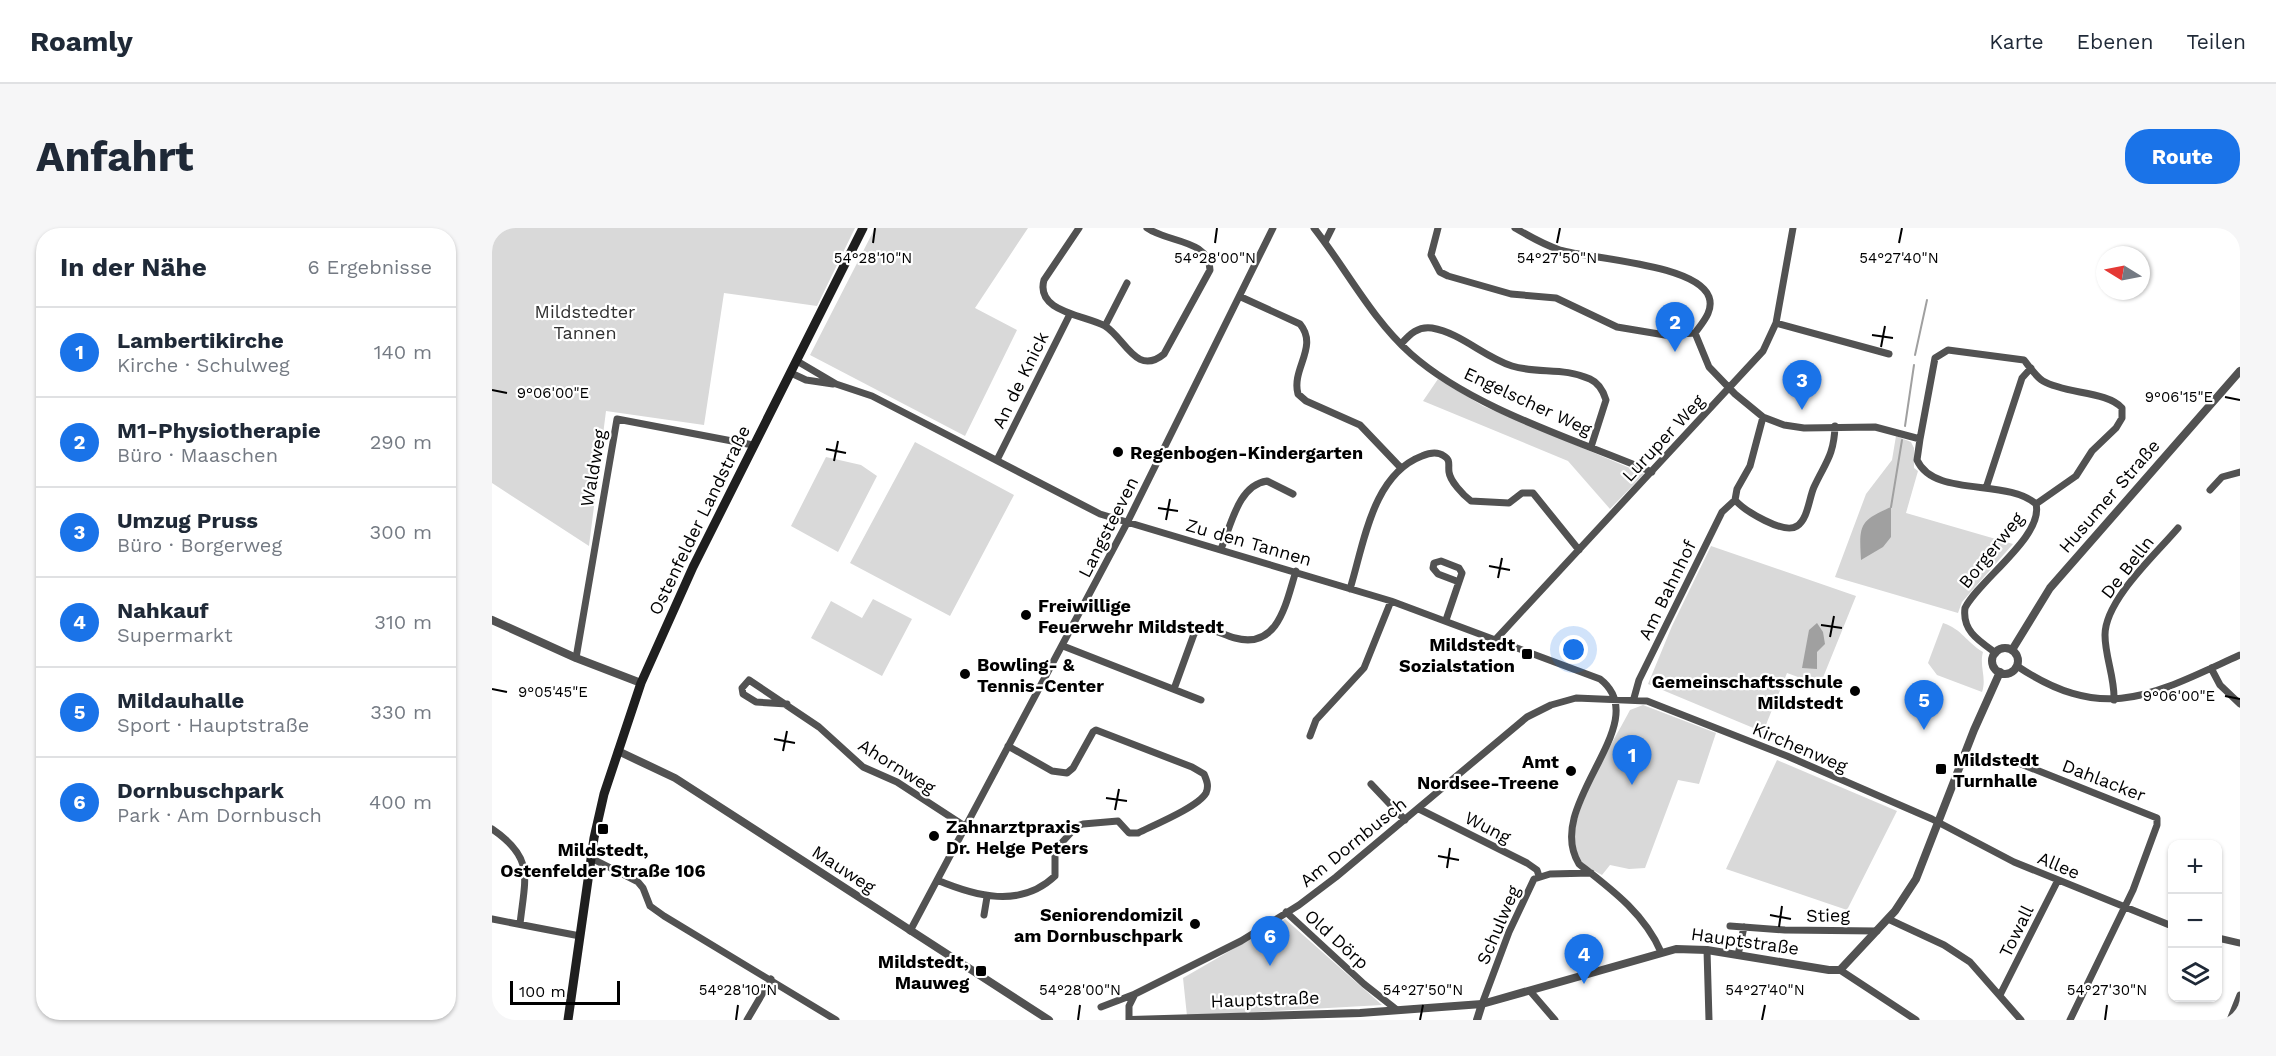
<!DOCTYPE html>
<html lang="de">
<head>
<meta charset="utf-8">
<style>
	:root { --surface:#fff; --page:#f6f6f7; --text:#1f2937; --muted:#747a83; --line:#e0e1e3; --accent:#1a73e8 }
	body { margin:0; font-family:"Work Sans",sans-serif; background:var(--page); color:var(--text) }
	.controls { position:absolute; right:18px; bottom:18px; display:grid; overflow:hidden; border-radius:12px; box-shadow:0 2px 4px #0004 }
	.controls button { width:54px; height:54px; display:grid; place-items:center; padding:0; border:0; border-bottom:2px solid var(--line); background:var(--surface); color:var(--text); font:30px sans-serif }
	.compass { position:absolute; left:1604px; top:18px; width:54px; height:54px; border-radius:50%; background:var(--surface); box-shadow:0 2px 4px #0004; rotate:280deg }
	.scale { position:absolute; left:18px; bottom:15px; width:110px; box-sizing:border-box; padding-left:6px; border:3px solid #000; border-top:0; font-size:16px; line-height:21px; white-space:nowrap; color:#000; -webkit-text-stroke:4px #fff; paint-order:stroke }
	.you { position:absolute; left:1082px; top:422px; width:21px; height:21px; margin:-15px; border:4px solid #fff; border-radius:50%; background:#1a73e8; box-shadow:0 0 0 9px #1a73e833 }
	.badge { display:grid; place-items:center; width:39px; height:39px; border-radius:50%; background:var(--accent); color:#fff; font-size:20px; font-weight:700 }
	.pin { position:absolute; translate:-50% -50px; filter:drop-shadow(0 2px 3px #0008) }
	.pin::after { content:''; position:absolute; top:32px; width:21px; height:18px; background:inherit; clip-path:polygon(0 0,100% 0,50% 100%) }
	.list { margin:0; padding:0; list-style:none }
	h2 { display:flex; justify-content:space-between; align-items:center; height:78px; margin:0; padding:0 24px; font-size:26px }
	h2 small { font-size:20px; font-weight:400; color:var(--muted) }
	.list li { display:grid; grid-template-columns:39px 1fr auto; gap:18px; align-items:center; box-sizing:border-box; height:90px; padding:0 24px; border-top:2px solid var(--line) }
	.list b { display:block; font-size:22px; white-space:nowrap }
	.list p { margin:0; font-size:20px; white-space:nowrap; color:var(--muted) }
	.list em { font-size:20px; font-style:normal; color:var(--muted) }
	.icon { flex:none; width:33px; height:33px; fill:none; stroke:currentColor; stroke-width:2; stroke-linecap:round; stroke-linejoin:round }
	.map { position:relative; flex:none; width:1748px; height:792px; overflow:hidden; border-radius:24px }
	header { display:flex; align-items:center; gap:36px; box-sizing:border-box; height:84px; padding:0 30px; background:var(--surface); border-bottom:2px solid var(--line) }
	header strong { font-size:28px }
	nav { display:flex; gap:33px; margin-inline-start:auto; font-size:21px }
	.intro { display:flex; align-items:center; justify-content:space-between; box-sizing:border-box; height:144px; padding:0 36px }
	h1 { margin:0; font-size:42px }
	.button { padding:15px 27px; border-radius:24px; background:var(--accent); color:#fff; font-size:21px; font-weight:700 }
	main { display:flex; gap:36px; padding:0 36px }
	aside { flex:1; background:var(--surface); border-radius:24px; box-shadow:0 2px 4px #0004 }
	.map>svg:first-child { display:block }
</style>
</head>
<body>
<header>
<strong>Roamly</strong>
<nav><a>Karte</a><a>Ebenen</a><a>Teilen</a></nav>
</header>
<div class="intro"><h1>Anfahrt</h1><a class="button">Route</a></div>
<main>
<aside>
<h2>In der Nähe<small>6 Ergebnisse</small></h2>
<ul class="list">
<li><span class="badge">1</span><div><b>Lambertikirche</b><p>Kirche · Schulweg</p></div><em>140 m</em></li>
<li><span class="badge">2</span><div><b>M1-Physiotherapie</b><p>Büro · Maaschen</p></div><em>290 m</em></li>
<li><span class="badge">3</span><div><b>Umzug Pruss</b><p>Büro · Borgerweg</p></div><em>300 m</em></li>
<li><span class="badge">4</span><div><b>Nahkauf</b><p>Supermarkt</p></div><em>310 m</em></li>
<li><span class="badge">5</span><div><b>Mildauhalle</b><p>Sport · Hauptstraße</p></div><em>330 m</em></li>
<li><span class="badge">6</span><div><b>Dornbuschpark</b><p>Park · Am Dornbusch</p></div><em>400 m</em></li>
</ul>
</aside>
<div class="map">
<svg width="1748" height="792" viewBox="0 0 1748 792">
	<rect width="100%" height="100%" fill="#fff"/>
	<path fill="#d9d9d9" d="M0 0H363L325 78 232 65 212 197 114 183 97 318 0 255Z
		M383 0H536L483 80 525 102 473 208 318 127Z
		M946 151 991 178 1152 246 1118 281 1076 233 931 173Z
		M1404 208 1419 214 1422 220V240L1426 243 1414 285 1521 316 1470 374 1466 385 1343 349 1374 266 1400 232Z
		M423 214 522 267 458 388 358 335Z
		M334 229 369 237 385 248 346 324 299 298Z
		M1219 318 1364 368 1328 457 1295 445 1271 504 1156 456 1180 398Z
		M381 371 420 391 390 448 319 410 339 373 370 390Z
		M1451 395C1471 402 1473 413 1491 424 1487 438 1495 450 1490 464L1445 447 1436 435Z
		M1151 477 1224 505 1207 556 1186 552 1153 640 1137 641 1118 637 1110 647C1099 641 1087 636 1083 623 1072 593 1123 511 1138 482Z
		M1285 532 1405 583 1355 682 1234 641Z
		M793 691 890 777 695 788 691 750Z"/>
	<path fill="#a0a0a0" d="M1399 279V309L1391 319 1369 332C1367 297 1367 293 1399 279Z
		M1325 395 1331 404 1333 416 1325 424V441L1310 440 1317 402Z"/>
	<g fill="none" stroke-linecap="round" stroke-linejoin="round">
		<path stroke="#a0a0a0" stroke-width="2" d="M1423 127 1435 72
			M1413 198 1422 137
			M1399 279 1410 212"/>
		<path stroke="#525252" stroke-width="7" d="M587 0 552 52C543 84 593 87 613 98 633 110 644 149 672 126L718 42C717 11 676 15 655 0
			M822 0C855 42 879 90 919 126 981 181 1085 212 1160 244
			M946 0 939 27 948 44 956 48 1019 66 1064 70 1125 99 1173 107 1203 105C1210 95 1222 83 1217 69 1205 36 1099 31 1068 22 1052 17 1037 8 1023 0
			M833 14 840 0
			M749 69 808 96C827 119 799 141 806 166L814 173 868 197 909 240
			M1284 95 1397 126
			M613 98 635 55
			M1203 105 1217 139 1243 166 1271 189 1292 197 1312 200 1383 199 1428 211 1425 232C1442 270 1515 250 1544 276 1552 308 1487 352 1473 380 1470 403 1487 413 1504 425
			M909 116C918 106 926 98 940 100 969 105 992 129 1020 138 1046 146 1072 139 1098 151 1107 155 1111 162 1114 172L1099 219
			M305 133 344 156 380 168 608 286 899 373 1108 451C1165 495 1050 576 1087 636 1119 661 1152 685 1169 724
			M299 145 314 152 341 156
			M1271 189 1258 238 1245 261 1243 272C1253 283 1292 307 1305 298 1316 291 1317 270 1322 259 1333 235 1342 228 1343 198
			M1428 211 1443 130 1456 122 1532 132C1537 138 1544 149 1551 153 1573 166 1615 163 1630 180V190L1624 200 1600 223 1584 248 1544 276
			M505 232 578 86
			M1494 260 1530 150 1539 140
			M1718 262 1730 249 1748 244
			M729 321C739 298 746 257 775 253L801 266
			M858 361C872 316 880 247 930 228 937 225 945 223 952 228 959 232 956 237 957 244 958 253 971 267 979 273L1017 275 1030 265H1041L1087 322
			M954 392 970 345 967 340 949 333 942 335 941 340 946 346 967 354
			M1005 410 1271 123 1284 95 1301 0
			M571 418 709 472
			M84 430 125 191 261 217
			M1525 438C1613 497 1662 466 1748 427
			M1719 440 1728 457 1748 476
			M682 461 702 406 707 400C719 399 731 407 743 410 787 422 794 374 804 343
			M1142 470 1147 452 1230 284 1243 272
			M1622 472C1623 450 1613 429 1613 407 1613 372 1664 326 1686 300
			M295 476 264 474 251 466 250 460 257 452 327 499 371 539 405 554 474 599
			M818 508 824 492 872 440 899 373
			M1524 534 1665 590V597L1641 662 1578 792
			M879 556 913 592
			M927 581 1035 635 1045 642 1047 648
			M0 601C43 630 33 650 28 696
			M99 630 146 654 151 660 158 678 172 688 344 792
			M445 652C483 668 528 681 563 648V622L585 598 591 596 626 593 637 605H646C662 597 706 579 714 565 717 558 715 553 712 546L700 539 604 502 601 504 581 540 575 545 560 543 516 518
			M794 684 872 756 905 782
			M492 687 495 669
			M0 691 88 708
			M1396 691 1452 717 1478 734 1529 792
			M1238 698 1293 702 1385 703
			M418 703 635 295 781 0
			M1726 710 1748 715
			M1215 722 1217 792
			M1246 727 1252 699
			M1348 742 1424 792
			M1038 763 1063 792
			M1508 767 1566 652
			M990 776 1017 704 1042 651 1058 646 1099 645
			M609 779 643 766
			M255 792 279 751
			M637 792V778L643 766 749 713 807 677 844 649 1035 489 1059 477 1084 470 1155 473 1295 528 1440 591 1522 634 1680 698
			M1738 792 1748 767"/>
		<path stroke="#525252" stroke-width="8" d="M0 392 84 430 149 455
			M1500 433a13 13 0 1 1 26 0a13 13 0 1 1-26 0Z
			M1520 422 1558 360 1748 143
			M126 523 183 550 557 792
			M639 792 868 785 990 776 1184 721 1215 722 1337 742H1348L1403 683 1424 651 1482 502 1508 444
			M985 792 990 776"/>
		<path stroke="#1f1f1f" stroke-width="9" d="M76 792 102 610 112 566 149 455 201 339 371 0"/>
	</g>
	<path fill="none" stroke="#000" stroke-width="2" d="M381 15 383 0M723 15 725 0M1065 15 1068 0M1407 15 1410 0M1380 107 1401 110M1389 119 1393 98M0 162 15 165M1733 169 1748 172M334 221 354 225M342 233 346 213M666 280 686 283M674 292 678 271M997 338 1018 342M1006 350 1010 330M1329 397 1350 400M1338 409 1342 388M0 461 15 464M1733 468 1748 471M282 511 303 515M291 523 295 503M614 570 635 573M623 582 627 561M946 628 967 632M955 640 958 620M1278 687 1299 691M1287 699 1290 678M244 792 246 777M586 792 588 777M928 792 931 777M1270 792 1273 777M1613 792 1615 777"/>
	<g fill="#000" stroke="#fff" stroke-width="2">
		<circle cx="626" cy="224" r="6"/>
		<circle cx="534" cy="387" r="6"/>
		<rect x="1029" y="420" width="12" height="12" rx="3"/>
		<circle cx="473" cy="446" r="6"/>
		<circle cx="1363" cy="463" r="6"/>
		<rect x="1443" y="535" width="12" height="12" rx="3"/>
		<circle cx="1079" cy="543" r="6"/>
		<rect x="105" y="595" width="12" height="12" rx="3"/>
		<circle cx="442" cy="608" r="6"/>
		<circle cx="703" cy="696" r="6"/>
		<rect x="483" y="737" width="12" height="12" rx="3"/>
	</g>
	<g text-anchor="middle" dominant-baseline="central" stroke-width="4.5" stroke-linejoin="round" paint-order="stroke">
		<g font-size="18" fill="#303030" stroke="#fff">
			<text x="93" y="83">Mildstedter<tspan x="93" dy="21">Tannen</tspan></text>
		</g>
		<g font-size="18" fill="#000" stroke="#fff">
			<text transform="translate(528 152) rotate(-64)">An de Knick</text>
			<text transform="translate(1036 173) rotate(25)">Engelscher Weg</text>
			<text transform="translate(1171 210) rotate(-47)">Luruper Weg</text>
			<text transform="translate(101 240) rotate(-80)">Waldweg</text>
			<text transform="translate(1617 268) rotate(-49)">Husumer Straße</text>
			<text transform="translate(207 292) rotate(-64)">Ostenfelder Landstraße</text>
			<text transform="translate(616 299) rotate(-63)">Langsteeven</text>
			<text transform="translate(757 314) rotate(16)">Zu den Tannen</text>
			<text transform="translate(1499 322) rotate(-51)">Borgerweg</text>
			<text transform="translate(1635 339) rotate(-52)">De Belln</text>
			<text transform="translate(1175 362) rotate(-64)">Am Bahnhof</text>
			<text transform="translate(1308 519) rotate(23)">Kirchenweg</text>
			<text transform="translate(405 538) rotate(32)">Ahornweg</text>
			<text transform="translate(1612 552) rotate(21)">Dahlacker</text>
			<text transform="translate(996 599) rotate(27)">Wung</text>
			<text transform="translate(861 614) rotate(-39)">Am Dornbusch</text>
			<text transform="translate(1567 637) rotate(23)">Allee</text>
			<text transform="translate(352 641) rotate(33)">Mauweg</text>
			<text transform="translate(1336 687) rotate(-1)">Stieg</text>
			<text transform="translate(1006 697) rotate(-67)">Schulweg</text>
			<text transform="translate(1524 703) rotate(-64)">Towall</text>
			<text transform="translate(845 711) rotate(42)">Old Dörp</text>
			<text transform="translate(1253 713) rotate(8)">Hauptstraße</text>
			<text transform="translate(773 771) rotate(-2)">Hauptstraße</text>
		</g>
		<g font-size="18" font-weight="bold" fill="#000" stroke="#fff" text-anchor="start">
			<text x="638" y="224">Regenbogen-Kindergarten</text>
			<text x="546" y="377">Freiwillige<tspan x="546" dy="21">Feuerwehr Mildstedt</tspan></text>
			<text x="1023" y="416" text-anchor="end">Mildstedt<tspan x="1023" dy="21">Sozialstation</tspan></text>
			<text x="485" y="436">Bowling- &amp;<tspan x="485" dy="21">Tennis-Center</tspan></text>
			<text x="1351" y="453" text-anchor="end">Gemeinschaftsschule<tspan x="1351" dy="21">Mildstedt</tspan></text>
			<text x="1461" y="531">Mildstedt<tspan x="1461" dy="21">Turnhalle</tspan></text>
			<text x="1067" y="533" text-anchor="end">Amt<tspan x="1067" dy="21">Nordsee-Treene</tspan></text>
			<text x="454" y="598">Zahnarztpraxis<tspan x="454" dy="21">Dr. Helge Peters</tspan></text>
			<text x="111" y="621" text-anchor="middle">Mildstedt,<tspan x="111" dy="21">Ostenfelder Straße 106</tspan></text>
			<text x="691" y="686" text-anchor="end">Seniorendomizil<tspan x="691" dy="21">am Dornbuschpark</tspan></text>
			<text x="477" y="733" text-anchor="end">Mildstedt,<tspan x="477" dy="21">Mauweg</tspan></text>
		</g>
	</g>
	<g font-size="15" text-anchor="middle" fill="#000" stroke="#fff" stroke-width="4.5" stroke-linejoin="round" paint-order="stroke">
		<text x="381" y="35">54°28'10"N</text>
		<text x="723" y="35">54°28'00"N</text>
		<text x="1065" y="35">54°27'50"N</text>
		<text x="1407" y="35">54°27'40"N</text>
		<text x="61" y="170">9°06'00"E</text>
		<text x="1687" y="174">9°06'15"E</text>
		<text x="61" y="469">9°05'45"E</text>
		<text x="1687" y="473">9°06'00"E</text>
		<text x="246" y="767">54°28'10"N</text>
		<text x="588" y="767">54°28'00"N</text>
		<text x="931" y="767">54°27'50"N</text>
		<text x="1273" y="767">54°27'40"N</text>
		<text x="1615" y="767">54°27'30"N</text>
	</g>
</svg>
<div class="controls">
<button>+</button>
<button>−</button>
<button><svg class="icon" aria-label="layers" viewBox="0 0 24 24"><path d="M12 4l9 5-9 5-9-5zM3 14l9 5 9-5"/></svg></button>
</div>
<svg class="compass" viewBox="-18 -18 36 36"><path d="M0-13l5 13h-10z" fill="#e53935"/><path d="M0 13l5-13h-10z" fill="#747a83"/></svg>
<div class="scale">100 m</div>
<div class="you"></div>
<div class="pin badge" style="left:1140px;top:557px">1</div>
<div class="pin badge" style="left:1183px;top:124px">2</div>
<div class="pin badge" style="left:1310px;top:182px">3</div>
<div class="pin badge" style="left:1092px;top:756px">4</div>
<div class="pin badge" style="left:1432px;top:502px">5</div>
<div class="pin badge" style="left:778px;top:738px">6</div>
</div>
</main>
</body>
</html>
